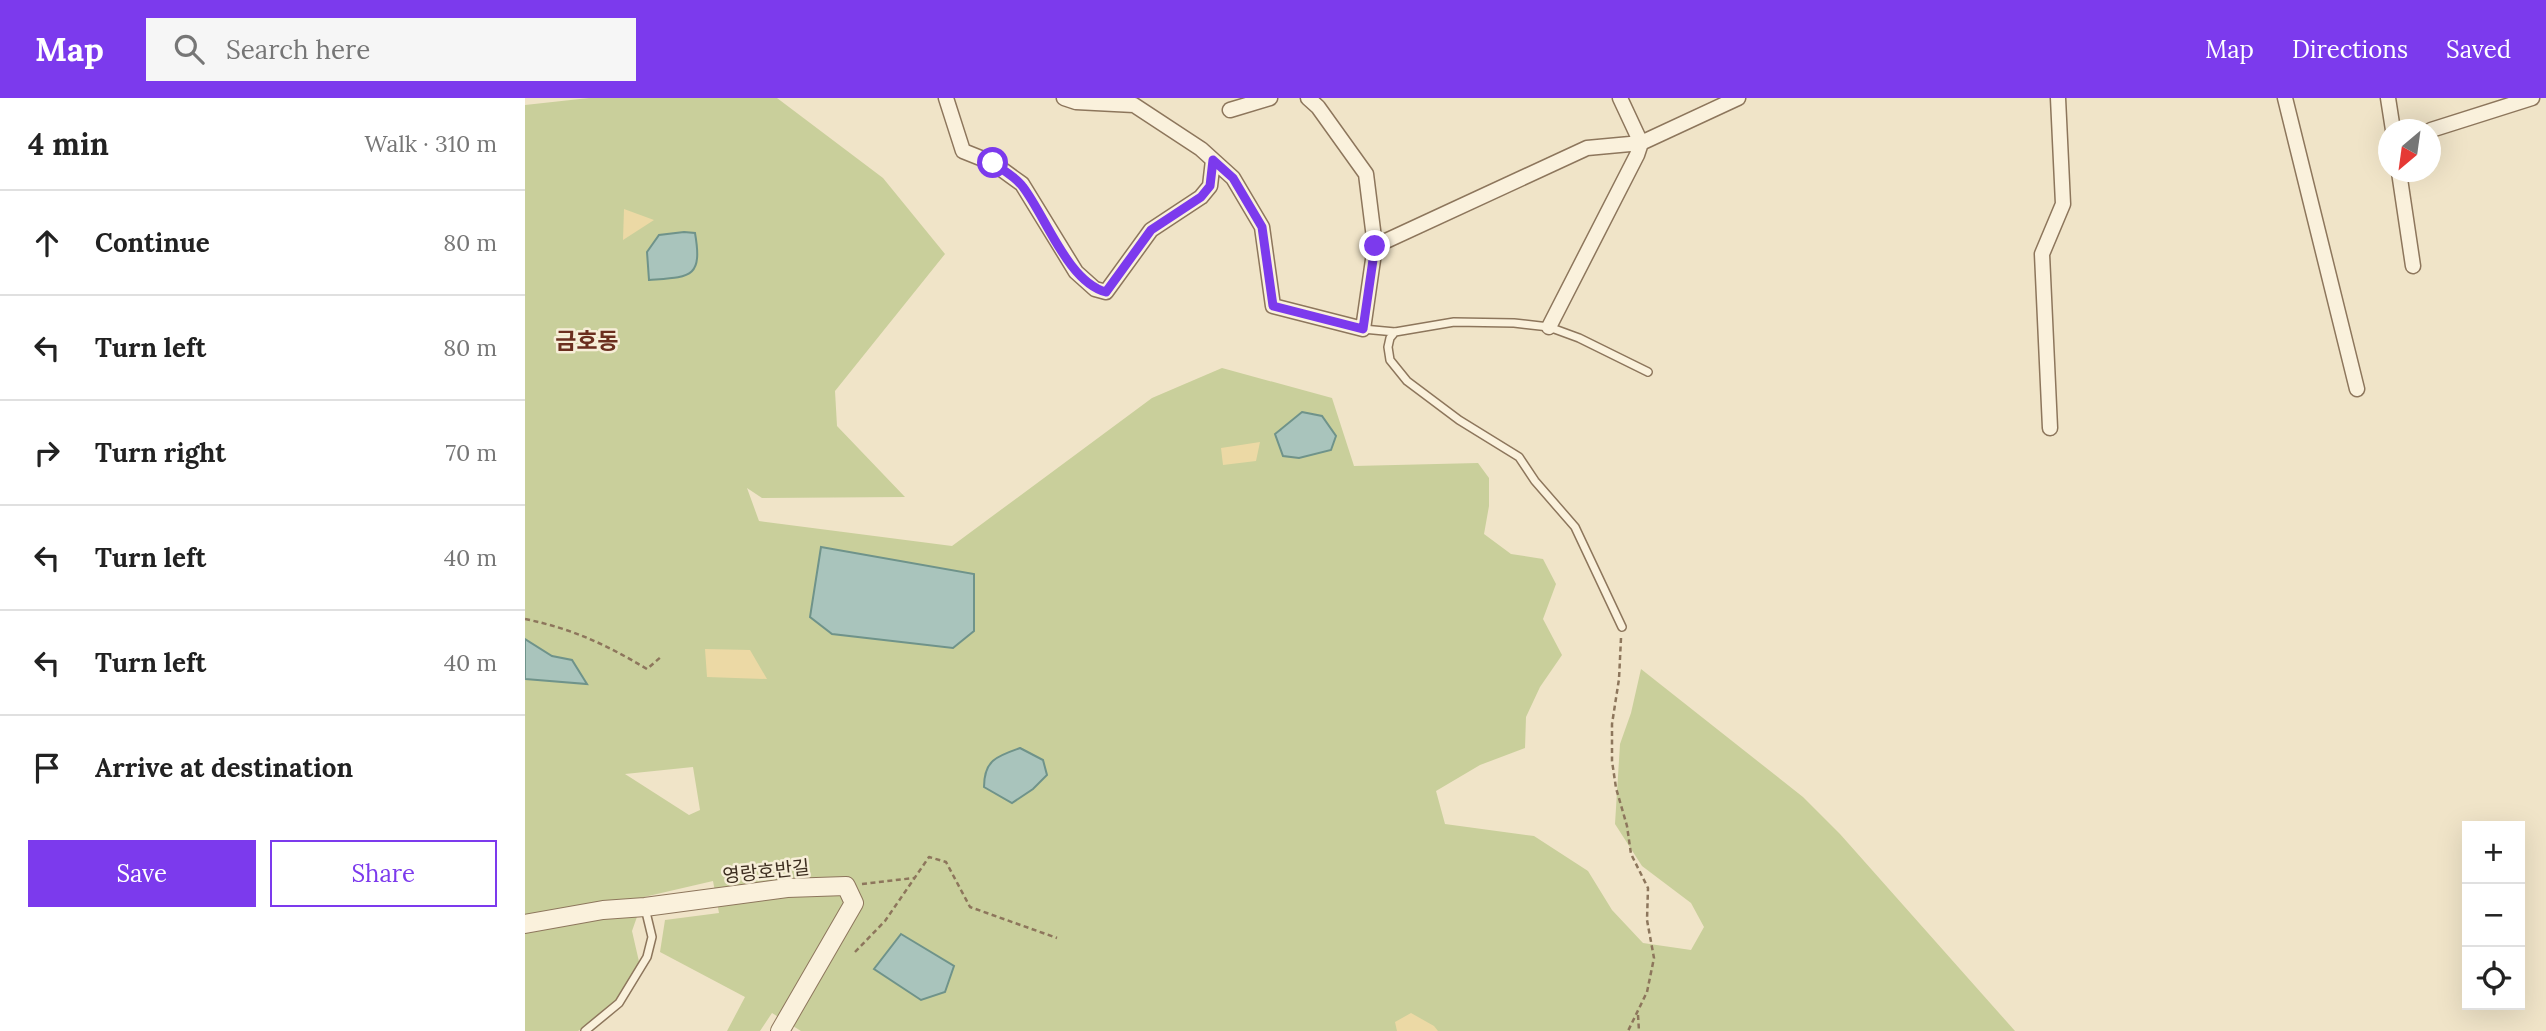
<!DOCTYPE html>
<html lang="en">
<head>
<meta charset="utf-8">
<style>
	:root { --surface:#fff; --page:#f6f6f6; --text:#222; --muted:#767676; --line:#e0e0e0; --accent:#7c3aed }
	body { margin:0; font-family:Lora,"Noto Sans KR",serif; background:var(--page); color:var(--text) }
	.controls { position:absolute; right:21px; bottom:21px; display:grid; overflow:hidden; border-radius:0px; box-shadow:0 7px 28px #0002 }
	.controls button { width:63px; height:63px; display:grid; place-items:center; padding:0; border:0; border-bottom:2px solid var(--line); background:var(--surface); color:var(--text); font:35px sans-serif }
	.compass { position:absolute; left:1853px; top:21px; width:63px; height:63px; border-radius:50%; background:var(--surface); box-shadow:0 7px 28px #0002; rotate:209deg }
	.stop { position:absolute; width:21px; height:21px; margin:-16px; border:5px solid #7c3aed; border-radius:50%; background:#fff }
	.stop.end { background:#7c3aed; border-color:#fff; box-shadow:0 2px 7px #0008 }
	.list { margin:0; padding:0; list-style:none }
	h2 { display:flex; justify-content:space-between; align-items:center; height:91px; margin:0; padding:0 28px; font-size:30px }
	h2 small { font-size:23px; font-weight:400; color:var(--muted) }
	.list li { display:grid; grid-template-columns:46px 1fr auto; gap:21px; align-items:center; box-sizing:border-box; height:105px; padding:0 28px; border-top:2px solid var(--line) }
	.list b { display:block; font-size:26px; white-space:nowrap }
	.list em { font-size:23px; font-style:normal; color:var(--muted) }
	.actions { display:flex; gap:14px; padding:21px 28px }
	.actions a { flex:1; padding:16px 0; border:2px solid var(--accent); border-radius:0px; text-align:center; font-size:24px; color:var(--accent) }
	.actions .main { background:var(--accent); color:#fff }
	.icon { flex:none; width:38px; height:38px; fill:none; stroke:currentColor; stroke-width:2; stroke-linecap:round; stroke-linejoin:round }
	.map { position:relative; flex:none; width:2021px; height:933px; overflow:hidden }
	header { display:flex; align-items:center; gap:42px; box-sizing:border-box; height:98px; padding:0 35px; background:var(--accent); color:#fff }
	header strong { font-size:33px }
	nav { display:flex; gap:38px; margin-inline-start:auto; font-size:24px }
	.search { width:490px; height:63px; background:var(--page); display:flex; align-items:center; gap:18px; box-sizing:border-box; padding:0 24px; border-radius:0px; color:var(--muted); font-size:26px }
	main { display:flex }
	aside { flex:1; background:var(--surface) }
	.map>svg:first-child { display:block }
</style>
</head>
<body>
<header>
<strong>Map</strong>
<div class="search"><svg class="icon" aria-label="search" viewBox="0 0 24 24"><circle cx="10" cy="10" r="6"/><path d="M15 15l6 6"/></svg>Search here</div>
<nav><a>Map</a><a>Directions</a><a>Saved</a></nav>
</header>
<main>
<aside>
<h2>4 min<small>Walk · 310 m</small></h2>
<ul class="list">
<li><svg class="icon" aria-label="ahead" viewBox="0 0 24 24"><path d="M12 20V5M6 11l6-6 6 6"/></svg><div><b>Continue</b></div><em>80 m</em></li>
<li><svg class="icon" aria-label="left" viewBox="0 0 24 24"><path d="M17 20v-9H6M10 6l-5 5 5 5"/></svg><div><b>Turn left</b></div><em>80 m</em></li>
<li><svg class="icon" aria-label="right" viewBox="0 0 24 24"><path d="M7 20v-9h11M14 6l5 5-5 5"/></svg><div><b>Turn right</b></div><em>70 m</em></li>
<li><svg class="icon" aria-label="left" viewBox="0 0 24 24"><path d="M17 20v-9H6M10 6l-5 5 5 5"/></svg><div><b>Turn left</b></div><em>40 m</em></li>
<li><svg class="icon" aria-label="left" viewBox="0 0 24 24"><path d="M17 20v-9H6M10 6l-5 5 5 5"/></svg><div><b>Turn left</b></div><em>40 m</em></li>
<li><svg class="icon" aria-label="arrive" viewBox="0 0 24 24"><path d="M6 21V4h12l-3 4 3 4H6"/></svg><div><b>Arrive at destination</b></div></li>
</ul>
<div class="actions"><a class="main">Save</a><a>Share</a></div>
</aside>
<div class="map">
<svg width="2021" height="933" viewBox="0 0 2021 933">
	<rect width="100%" height="100%" fill="#f0e4c8"/>
	<path fill="#c9cf9b" fill-rule="evenodd" d="M64 0H252L358 80 420 156 310 293 312 328 380 399 237 400 222 390 234 423 427 448 627 300 697 270 807 300 829 368 953 365 964 380V408L959 436 986 456 1018 461 1031 486 1018 521 1037 557 1015 589 1001 619 1000 650 955 667 911 693 920 726 1009 738 1063 773 1087 812 1118 845 1166 852 1179 829 1166 805 1117 768 1090 726 1095 646 1106 615 1116 571 1278 699 1315 736 1490 933H276L247 915 235 933H202L220 899 135 854 140 822 194 815 188 783 119 799 107 833 115 868 92 909 53 933H0V7ZM168 669 175 712 164 717 100 676Z"/>
	<path fill="#ecd9a5" d="M99 111 129 122 98 142Z
		M735 344 731 363 698 367 696 350Z
		M180 551 225 552 242 581 182 579Z
		M886 915 909 928 913 933H872L870 924Z"/>
	<path fill="#a9c4bc" stroke="#6f938a" stroke-width="2" d="M159 134 170 135C178 181 165 179 124 182L122 154 134 137Z
		M777 314 797 318 811 338 806 352 774 360 758 358 750 336Z
		M296 449 449 476V533L428 550 307 536 285 519Z
		M0 541 27 558 47 562 62 586 0 581Z
		M495 650 518 662 522 677 508 691 487 705 459 689C459 662 472 658 495 650Z
		M376 836 429 868 420 894 396 902 349 871Z"/>
	<g fill="none" stroke-linecap="round" stroke-linejoin="round">
		<g stroke="#8d765c" stroke-width="10">
			<path id="service" d="M838 231 870 234 929 224 989 225 1024 229 1054 240 1123 274
				M870 234 865 240 863 249 865 262 882 283 934 322 994 359 1010 383 1050 429 1097 529
				M60 933 94 905 122 859 127 839 120 810"/>
		</g>
		<g stroke="#8d765c" stroke-width="17">
			<path id="minor" d="M421 0 438 53 468 65 497 86 551 174 570 191 581 194 626 132 676 99 685 88 688 62
				M539 0 551 4 609 7 676 51 708 80 737 129 748 208 838 231 850 148
				M783 0 793 9 841 76 850 148 1062 50 1116 45 1213 0
				M1095 0 1116 45
				M1760 0 1832 291
				M1863 0 1868 32
				M705 12 745 0
				M1906 32 2007 0
				M1874 74 1888 168
				M1024 229 1112 57 1116 45
				M1525 330 1517 156 1538 106 1533 0"/>
		</g>
		<g stroke="#8d765c" stroke-width="20">
			<path id="tertiary" d="M0 826 78 812 120 809 262 790 321 788 329 805 255 933"/>
		</g>
		<path stroke="#8d765c" stroke-width="2.5" stroke-dasharray="5 3.5" stroke-linecap="butt" d="M0 521C48 531 80 546 122 571L137 558
			M1096 540 1094 581 1087 626V663L1091 690 1102 728 1106 756 1123 790 1122 822 1129 860 1122 894 1103 933
			M337 786 389 780
			M330 854 360 823 404 759 421 764 445 809 532 840
			M1113 917 1114 933"/>
		<use href="#service" stroke="#faf1dc" stroke-width="7"/>
		<use href="#minor" stroke="#faf1dc" stroke-width="14"/>
		<use href="#tertiary" stroke="#faf1dc" stroke-width="18"/>
	</g>
	<g fill="none" stroke-linecap="round" stroke-linejoin="round">
		<path stroke="#7c3aed" stroke-width="9" d="M468 65C478 72 491 79 498 89 521 119 543 184 581 194L626 132 676 99 685 88 688 62 708 80 737 129 748 208 838 231 850 148"/>
	</g>
	<g text-anchor="middle" dominant-baseline="central" stroke-width="5" stroke-linejoin="round" paint-order="stroke">
		<g font-size="19" fill="#3d2e20" stroke="#f7eed8">
			<text transform="translate(241 773) rotate(-6)">영랑호반길</text>
		</g>
		<g font-size="23" font-weight="bold" fill="#6b2e1e" stroke="#f7eed8">
			<text x="62" y="242">금호동</text>
		</g>
	</g>
</svg>
<div class="controls">
<button>+</button>
<button>−</button>
<button><svg class="icon" aria-label="locate" viewBox="0 0 24 24"><circle cx="12" cy="12" r="6"/><path d="M12 2v4M12 18v4M2 12h4M18 12h4"/></svg></button>
</div>
<svg class="compass" viewBox="-18 -18 36 36"><path d="M0-13l5 13h-10z" fill="#e53935"/><path d="M0 13l5-13h-10z" fill="#767676"/></svg>
<div class="stop" style="left:468px;top:65px"></div>
<div class="stop end" style="left:850px;top:148px"></div>
</div>
</main>
</body>
</html>
